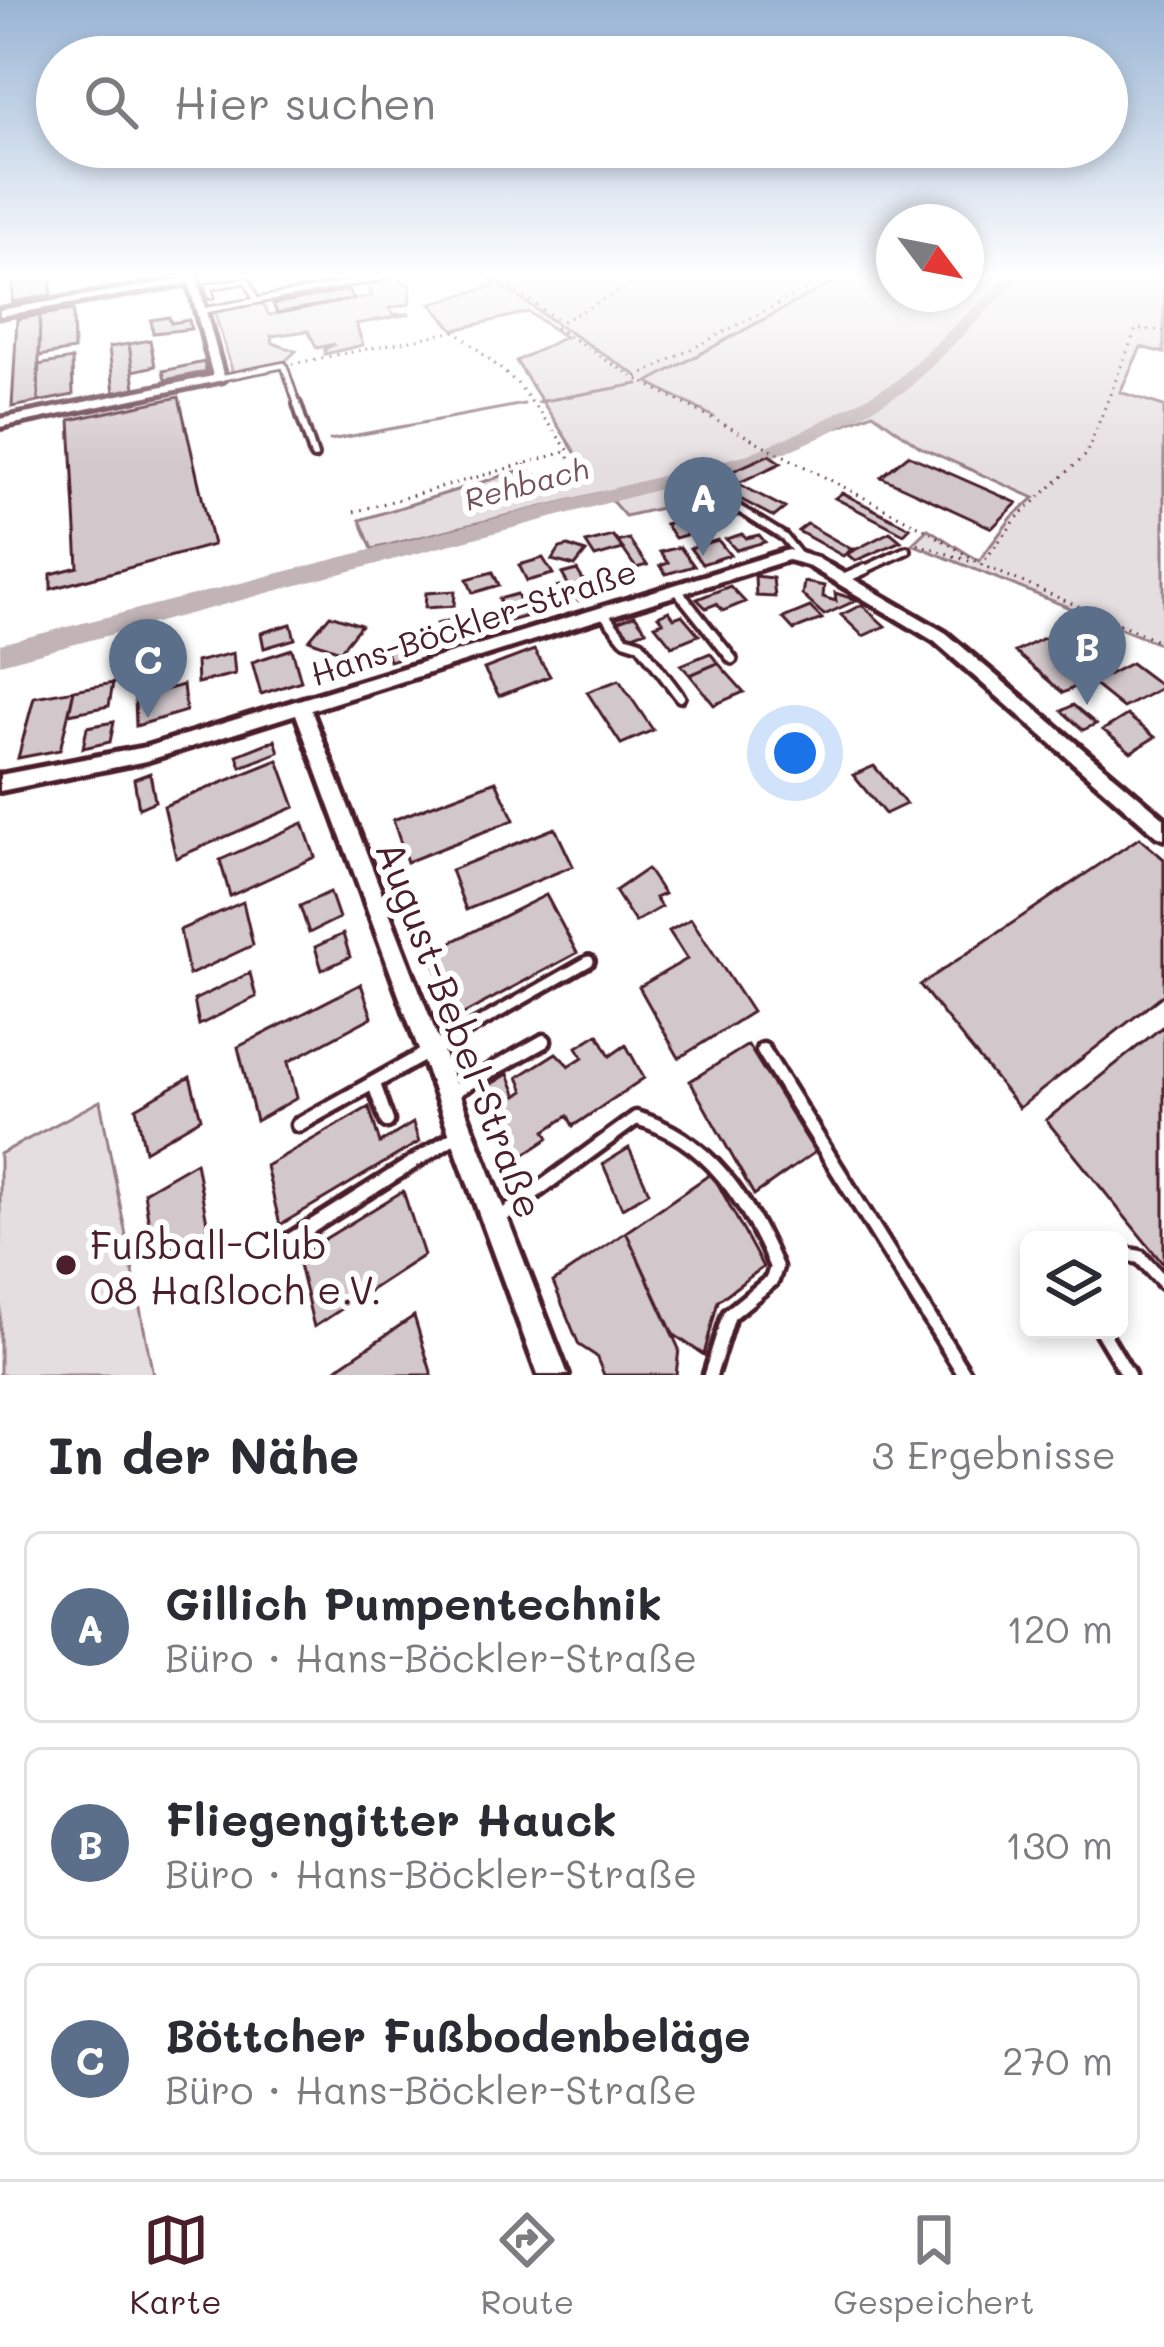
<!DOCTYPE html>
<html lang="de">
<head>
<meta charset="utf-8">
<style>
	:root { --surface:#fff; --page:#f7f7f7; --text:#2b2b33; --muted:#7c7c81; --line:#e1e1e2; --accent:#4a1f2b }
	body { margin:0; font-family:Mali,sans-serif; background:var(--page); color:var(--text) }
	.controls { position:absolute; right:36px; bottom:36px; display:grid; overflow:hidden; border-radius:18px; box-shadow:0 6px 18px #0003 }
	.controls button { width:108px; height:108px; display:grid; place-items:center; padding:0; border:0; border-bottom:3px solid var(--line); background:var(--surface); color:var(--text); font:60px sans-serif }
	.compass { position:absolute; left:876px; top:204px; width:108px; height:108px; border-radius:50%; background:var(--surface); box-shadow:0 6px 18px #0003; rotate:122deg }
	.you { position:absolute; left:795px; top:753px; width:42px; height:42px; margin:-30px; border:9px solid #fff; border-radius:50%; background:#1a73e8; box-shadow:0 0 0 18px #1a73e833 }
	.badge { display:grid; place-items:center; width:78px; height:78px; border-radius:50%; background:var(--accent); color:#fff; font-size:39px; font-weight:700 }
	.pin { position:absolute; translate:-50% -99px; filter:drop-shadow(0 3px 6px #0008) }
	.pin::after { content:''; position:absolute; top:63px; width:42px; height:36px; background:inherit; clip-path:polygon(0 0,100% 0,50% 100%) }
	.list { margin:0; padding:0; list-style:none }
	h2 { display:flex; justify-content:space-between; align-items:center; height:156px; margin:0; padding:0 48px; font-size:51px }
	h2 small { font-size:39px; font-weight:400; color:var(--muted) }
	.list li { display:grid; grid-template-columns:78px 1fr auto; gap:36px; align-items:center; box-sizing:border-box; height:192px; margin:0 24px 24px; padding:0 24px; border:3px solid var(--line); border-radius:18px }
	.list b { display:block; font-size:45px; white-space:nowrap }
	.list p { margin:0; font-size:39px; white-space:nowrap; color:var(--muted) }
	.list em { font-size:39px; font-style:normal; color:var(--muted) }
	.icon { flex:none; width:66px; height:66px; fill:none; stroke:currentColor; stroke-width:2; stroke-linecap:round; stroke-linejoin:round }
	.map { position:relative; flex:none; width:1164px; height:1375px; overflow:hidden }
	.search { position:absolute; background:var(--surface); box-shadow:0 6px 18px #0003; left:36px; right:36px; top:36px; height:132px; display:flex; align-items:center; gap:30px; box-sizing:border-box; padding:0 42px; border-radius:66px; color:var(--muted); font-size:45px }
	.sheet { height:804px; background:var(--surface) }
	nav { display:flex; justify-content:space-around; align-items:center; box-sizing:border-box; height:168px; border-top:3px solid var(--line); background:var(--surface); font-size:33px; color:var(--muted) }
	nav a { display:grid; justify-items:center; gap:6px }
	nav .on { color:var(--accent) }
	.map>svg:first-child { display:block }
</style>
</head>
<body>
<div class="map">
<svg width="1164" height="1375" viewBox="0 0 1164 1375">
	<rect width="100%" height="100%" fill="#fff"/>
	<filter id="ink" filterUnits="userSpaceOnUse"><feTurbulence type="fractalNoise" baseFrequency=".00833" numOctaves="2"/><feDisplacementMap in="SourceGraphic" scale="24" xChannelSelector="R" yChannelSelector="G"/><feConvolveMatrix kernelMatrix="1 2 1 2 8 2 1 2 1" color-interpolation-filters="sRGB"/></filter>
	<g filter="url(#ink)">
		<path fill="#e5dee0" stroke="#987e86" stroke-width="3" d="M483 275H894V294H966V275H1164V353L1141 347 1120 392 1164 406V646L912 544 928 529 979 561 1012 517 1034 498 920 447 873 413 702 480 723 494 625 516 604 492 372 549 360 520 521 470 540 492 591 477 516 361 565 337 528 312 454 330 431 304 495 285Z
			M395 277 411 287 409 304 389 308 394 314H410L356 324 363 345 325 354V349L335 344 317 348 308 331 271 336 273 343 296 351 283 363 233 373 214 311 262 302 269 315 372 296 366 283Z
			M100 1101 153 1375H0V1154Z"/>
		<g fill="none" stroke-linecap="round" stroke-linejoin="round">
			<path stroke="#91787e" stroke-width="3" d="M491 278 554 322
				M560 326 636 375
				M538 402 638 384
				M714 417 648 382 846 275
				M330 440 524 404"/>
			<path fill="#c1b3b6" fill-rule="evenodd" d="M1008 275H1024L907 390 819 438 762 462 0 664V644L748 454 805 430 895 382Z"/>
		</g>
		<path fill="#d2c7cb" stroke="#4a1f2b" stroke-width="3" d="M51 275V295L12 302 14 276Z
			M348 290 354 299 277 313 273 304Z
			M73 310 74 350 39 356 40 315Z
			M40 315 38 402 12 407 17 319Z
			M169 317 171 323 189 320 191 329 153 333 151 320Z
			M150 340 155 366 133 371 129 344Z
			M129 344 135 388 114 393 109 347Z
			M72 359 73 395 38 402V365Z
			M204 362 206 372 165 380 163 371Z
			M179 397 213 545 51 589V574L78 567 70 420Z
			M769 455 781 463 736 484 724 475Z
			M908 455 1017 503 992 528 881 477Z
			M739 484 775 503 785 508 774 517 727 492Z
			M842 493 910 528 904 534 835 498Z
			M715 500 736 512 737 516 708 526 691 506Z
			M693 517 703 530 675 538 665 524Z
			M807 524 851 549H852L843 556 798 531Z
			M890 532 901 541 855 561 847 554Z
			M742 534 746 538 759 535 765 542 736 550 726 539Z
			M613 536 623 549 595 557 586 543Z
			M629 539 647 565 636 568 618 542Z
			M718 540 730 555 702 564 690 548Z
			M568 546 586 552 575 566 552 560 560 548Z
			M680 547 694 566 666 574 660 566 668 563 660 552Z
			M543 558 553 574 527 581 519 565Z
			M577 570 593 596 578 601 562 574Z
			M493 572 499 585 473 593 467 579Z
			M755 576 773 578 775 597 756 596Z
			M804 582 824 586 823 597 829 599 836 601 835 593 857 600 824 615 802 595Z
			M559 586 569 604 535 613 526 596Z
			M730 586 745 602 723 611 716 604 706 608 697 599Z
			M455 591 454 606 425 608 426 593Z
			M517 594 528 616 510 621 499 599Z
			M862 605 885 626 863 636 841 615Z
			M810 607 822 619 794 630 783 618Z
			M669 611 674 618 682 615 699 635 672 646 655 625 663 622 658 616Z
			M330 615 361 625 340 651 309 640Z
			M467 615 476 635 445 644 437 624Z
			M635 615 646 630 627 637 616 622Z
			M291 624 295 639 264 648 261 633Z
			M420 632 427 650 389 661 383 643Z
			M1044 638 1074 663 1060 670 1079 685 1063 693 1015 652Z
			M292 649 301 681 261 694 252 662Z
			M534 650 550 676 499 696 484 669Z
			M233 653 235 674 197 683 196 662Z
			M710 653 718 663 690 675 681 665Z
			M718 663 744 692 714 705 690 675Z
			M1131 663 1163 687 1123 708 1092 683Z
			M619 680 653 730 621 744 587 692Z
			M113 683 109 706 69 714 74 690Z
			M183 685 186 711 136 726 135 698Z
			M74 690 60 750 18 758 34 697Z
			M1073 705 1096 724 1083 730 1062 711Z
			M1127 715 1155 737 1131 752 1103 730Z
			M114 722 110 742 83 748 87 727Z
			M275 740 279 752 241 767 237 755Z
			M278 760 295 807 176 858 164 806Z
			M874 766 906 804 885 814 853 775Z
			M150 773 155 801 139 808 134 779Z
			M496 781 514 820 407 862 393 820Z
			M303 823 315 857 230 896 220 860Z
			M555 828 573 866 466 910 451 870Z
			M1139 838 1164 859V994L1019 1108 920 985Z
			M647 869 664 894 655 898 661 907 635 922 615 891Z
			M330 892 339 918 309 933 300 906Z
			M546 895 577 953 456 1018 430 953Z
			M243 902 253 945 189 975 180 930Z
			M691 919 752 1012 679 1058 639 987 687 959 669 931Z
			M343 934 350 957 322 970 315 947Z
			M250 973 256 997 199 1025 194 1000Z
			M361 984 372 1017 288 1062 297 1098 256 1121 238 1047Z
			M1162 1027 1164 1029V1265L1046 1120Z
			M598 1034 610 1056 626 1045 644 1078 573 1126 568 1116 545 1131 549 1138 513 1162 495 1122 489 1126 483 1111 490 1106 483 1089 508 1074 517 1096 524 1091 518 1077 556 1053 569 1066 583 1057 577 1047Z
			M748 1045 815 1152 754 1195 690 1081Z
			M190 1077 201 1118 145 1151 136 1108Z
			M369 1107 380 1143 413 1123 419 1142 280 1225 266 1166Z
			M629 1148 649 1192 622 1208 603 1164Z
			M196 1162 208 1228 154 1259 144 1192Z
			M712 1173 763 1267 718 1301 704 1355 673 1334 626 1232Z
			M403 1191 424 1255 314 1327 297 1256Z
			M626 1232 679 1349 676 1375H604L596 1356 579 1345 553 1282Z
			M414 1316 432 1375H327Z"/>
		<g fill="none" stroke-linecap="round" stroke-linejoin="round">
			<g stroke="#4a1f2b" stroke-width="10">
				<path id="service-far4" d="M211 296 208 287 247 280 256 301
					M201 311 379 278
					M219 378 284 365 298 407"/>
			</g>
			<g stroke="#4a1f2b" stroke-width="14">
				<path id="service-far3" d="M297 404 314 456
					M726 501 784 537 800 557
					M859 572 907 550"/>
			</g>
			<g stroke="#4a1f2b" stroke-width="16">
				<path id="service-far2" d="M843 579 866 569
					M677 590 732 659
					M603 613 624 639 640 644 680 697"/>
			</g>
			<g stroke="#4a1f2b" stroke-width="18">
				<path id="service-far1" d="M443 1044 589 961
					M539 1044 545 1040"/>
			</g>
			<g stroke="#4a1f2b" stroke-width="21">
				<path id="service" d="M763 1050 965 1375
					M374 1084 387 1121
					M449 1094 544 1041
					M298 1125 448 1041
					M501 1217 636 1118C708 1138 748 1201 776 1267L772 1280 729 1315 710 1375
					M290 1240 460 1133
					M1119 1253 1140 1257 1164 1283
					M1101 1330 1128 1375"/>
			</g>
			<g stroke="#4a1f2b" stroke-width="10">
				<path id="minor" d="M188 275H196L224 378 223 380 0 427V419L213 376 189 283 0 316V310L188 278Z
					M788 550 817 558 946 633 1164 818V839L1157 836 934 641 807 565 788 560 311 710 568 1375H538L296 714 146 761 0 791V775L146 747Z"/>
			</g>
			<path stroke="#4a1f2b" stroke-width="3" stroke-dasharray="1.5 6" stroke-linecap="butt" d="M493 275 559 321
				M650 275 553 326 633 377 926 530 982 565 1164 643
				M292 364 456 331 517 383 569 451 350 513
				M637 377 834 275
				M524 465 544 482 570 481 569 451
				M918 544 972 562
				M981 565 1017 518 1086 455 1136 329 1164 331"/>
			<use href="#service-far4" stroke="#fff" stroke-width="4.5"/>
			<use href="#service-far3" stroke="#fff" stroke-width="6"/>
			<use href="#service-far2" stroke="#fff" stroke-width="8"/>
			<use href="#service-far1" stroke="#fff" stroke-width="9"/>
			<use href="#service" stroke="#fff" stroke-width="12"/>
			<use href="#minor" fill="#fff" fill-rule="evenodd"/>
		</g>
	</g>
	<linearGradient id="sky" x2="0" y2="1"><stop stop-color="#98b4d4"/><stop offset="0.59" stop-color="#fff"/><stop offset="1" stop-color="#fff" stop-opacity="0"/></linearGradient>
	<rect width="1164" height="468" fill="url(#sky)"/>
	<circle fill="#4a1f2b" stroke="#fff" stroke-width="4.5" cx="66" cy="1265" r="12"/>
	<g text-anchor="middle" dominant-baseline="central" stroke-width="12" stroke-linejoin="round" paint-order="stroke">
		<g font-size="30" font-style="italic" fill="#74535c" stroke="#fff">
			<text transform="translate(526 483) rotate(-15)">Rehbach</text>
		</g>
		<g font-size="33" fill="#4a1f2b" stroke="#fff">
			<text transform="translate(473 621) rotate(-18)">Hans-Böckler-Straße</text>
		</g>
		<g font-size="39" fill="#4a1f2b" stroke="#fff">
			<text transform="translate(461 1029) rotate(69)">August-Bebel-Straße</text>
		</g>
		<g font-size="39" fill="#4a1f2b" stroke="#fff" text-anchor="start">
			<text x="90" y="1243">Fußball-Club<tspan x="90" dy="45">08 Haßloch e.V.</tspan></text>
		</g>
	</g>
</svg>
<div class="controls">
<button><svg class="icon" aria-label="layers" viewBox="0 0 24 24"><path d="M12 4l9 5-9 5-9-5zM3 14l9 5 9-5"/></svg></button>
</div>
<svg class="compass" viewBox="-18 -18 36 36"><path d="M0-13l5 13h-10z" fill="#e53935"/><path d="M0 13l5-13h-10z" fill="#7c7c81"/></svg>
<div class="you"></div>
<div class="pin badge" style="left:703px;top:556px;background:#5c6f8a">A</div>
<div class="pin badge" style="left:1087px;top:705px;background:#5c6f8a">B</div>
<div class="pin badge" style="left:148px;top:718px;background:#5c6f8a">C</div>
<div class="search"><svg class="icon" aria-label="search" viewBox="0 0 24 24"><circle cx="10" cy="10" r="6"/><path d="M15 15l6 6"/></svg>Hier suchen</div>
</div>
<section class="sheet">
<h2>In der Nähe<small>3 Ergebnisse</small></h2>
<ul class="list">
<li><span class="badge" style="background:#5c6f8a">A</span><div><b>Gillich Pumpentechnik</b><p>Büro · Hans-Böckler-Straße</p></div><em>120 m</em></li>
<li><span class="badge" style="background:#5c6f8a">B</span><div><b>Fliegengitter Hauck</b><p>Büro · Hans-Böckler-Straße</p></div><em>130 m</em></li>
<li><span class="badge" style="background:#5c6f8a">C</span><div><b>Böttcher Fußbodenbeläge</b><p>Büro · Hans-Böckler-Straße</p></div><em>270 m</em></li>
</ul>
</section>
<nav>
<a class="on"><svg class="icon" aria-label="map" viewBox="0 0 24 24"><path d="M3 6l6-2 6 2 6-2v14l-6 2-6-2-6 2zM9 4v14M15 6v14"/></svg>Karte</a>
<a><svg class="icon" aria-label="directions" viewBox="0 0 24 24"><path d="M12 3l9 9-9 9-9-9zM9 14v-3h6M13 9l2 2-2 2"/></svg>Route</a>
<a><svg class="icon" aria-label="saved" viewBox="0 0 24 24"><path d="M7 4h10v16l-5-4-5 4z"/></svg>Gespeichert</a>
</nav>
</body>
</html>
